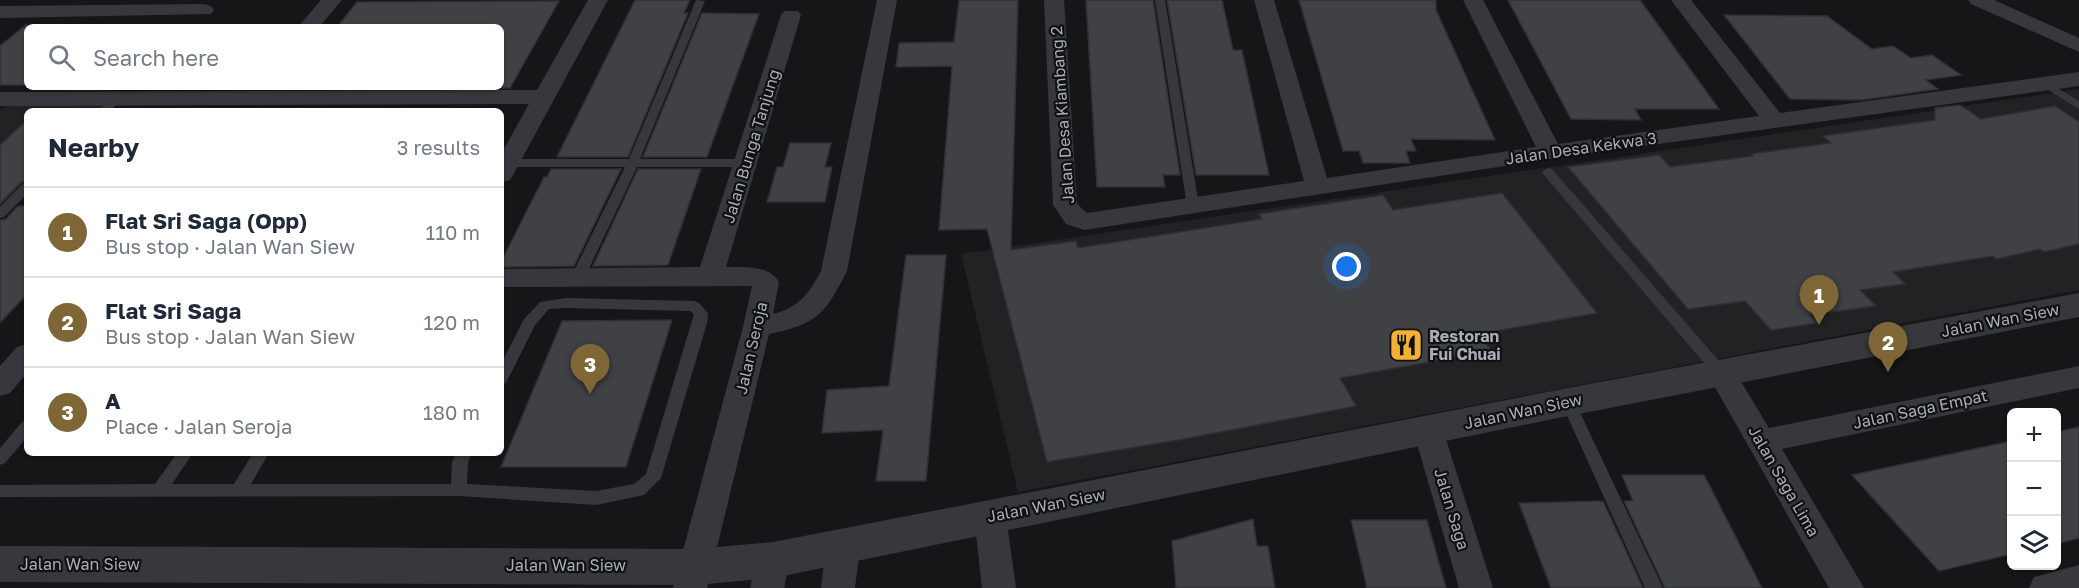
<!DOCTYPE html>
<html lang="en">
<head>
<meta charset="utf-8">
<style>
	:root { --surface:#fff; --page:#f2f2f3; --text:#1f2937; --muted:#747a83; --line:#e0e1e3; --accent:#7e6636 }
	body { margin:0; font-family:"Golos Text",sans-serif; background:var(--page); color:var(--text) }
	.controls { position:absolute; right:18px; bottom:18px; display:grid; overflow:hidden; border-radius:9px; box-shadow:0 2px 4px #0004 }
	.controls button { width:54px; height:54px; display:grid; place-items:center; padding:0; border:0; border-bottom:2px solid var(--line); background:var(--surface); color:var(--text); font:30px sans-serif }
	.you { position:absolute; left:1347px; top:267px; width:21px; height:21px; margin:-15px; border:4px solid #fff; border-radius:50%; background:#1a73e8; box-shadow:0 0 0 9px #1a73e833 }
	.badge { display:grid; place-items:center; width:39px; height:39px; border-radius:50%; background:var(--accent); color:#fff; font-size:20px; font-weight:700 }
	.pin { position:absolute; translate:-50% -50px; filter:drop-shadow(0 2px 3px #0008) }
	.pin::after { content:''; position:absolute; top:32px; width:21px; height:18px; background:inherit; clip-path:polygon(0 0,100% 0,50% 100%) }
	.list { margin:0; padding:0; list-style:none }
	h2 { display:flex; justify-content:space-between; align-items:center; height:78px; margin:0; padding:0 24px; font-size:26px }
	h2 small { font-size:20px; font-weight:400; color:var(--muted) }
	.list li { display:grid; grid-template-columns:39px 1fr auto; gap:18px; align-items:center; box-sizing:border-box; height:90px; padding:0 24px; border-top:2px solid var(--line) }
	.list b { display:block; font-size:22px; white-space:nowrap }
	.list p { margin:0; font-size:20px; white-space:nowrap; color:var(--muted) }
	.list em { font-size:20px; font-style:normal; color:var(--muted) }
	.icon { flex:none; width:33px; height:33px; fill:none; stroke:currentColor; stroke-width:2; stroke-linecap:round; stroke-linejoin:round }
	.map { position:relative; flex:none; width:2079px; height:588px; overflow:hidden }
	.search { position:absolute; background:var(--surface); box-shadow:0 2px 4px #0004; left:24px; top:24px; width:480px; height:66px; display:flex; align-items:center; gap:15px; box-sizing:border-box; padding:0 21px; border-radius:9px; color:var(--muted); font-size:22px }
	.panel { position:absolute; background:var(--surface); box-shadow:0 2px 4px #0004; left:24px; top:108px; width:480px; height:348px; border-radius:9px }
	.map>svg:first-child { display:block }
</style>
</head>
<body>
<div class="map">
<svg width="2079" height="588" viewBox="0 0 2079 588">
	<rect width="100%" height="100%" fill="#161618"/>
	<path fill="#222225" d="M2079 89V290L1018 492 961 254Z
		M105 104 98 111H27V181L0 207V110L6 105Z"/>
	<path fill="#404145" stroke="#303034" stroke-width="1.5" d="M635 0H690L684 13H688L628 157H557Z
		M959 0H1018L1011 250 1076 241 1078 248 1262 219 1259 214 1383 195 1393 210 1502 193 1597 313 1479 334 1491 351 1340 378 1356 406 1184 439 1047 462 987 229 939 230 952 66 896 67 899 43 954 42Z
		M1086 0H1153L1180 175H1163L1165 187H1097Z
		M1167 0H1222L1233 50H1242L1269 175H1196Z
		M1299 0H1436V10L1495 140 1411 139 1416 151H1406L1410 163H1363L1359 151H1343Z
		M1508 0H1640L1719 109H1635L1641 120 1571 119Z
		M559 1 510 88H501V27H337L357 2Z
		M702 13 759 14 707 157H643Z
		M1724 15 1827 16 1872 49 1893 46 1911 58 1932 55 1961 75 1926 80 1938 89 1861 100 1790 99Z
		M27 24V85H0V46Z
		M1960 105 1981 119 2055 106 2079 122V244L2044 252 2040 249 1997 259 1993 256 1893 272 1905 284 1860 290 1876 306 1810 315 1818 323 1771 330 1745 301 1688 309 1568 167 1659 155 1670 167 1753 156 1751 154 1831 143 1823 136 1935 120V108Z
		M27 120V181L21 182 0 204V145Z
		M790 143H831L825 167H832L825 202H767L777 167H783Z
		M551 169H621L574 266 501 267V262L544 177H547Z
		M638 169H701L668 265 593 266Z
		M18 206H27V294L0 323V220L6 219Z
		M906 255H946L926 481H876L883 430 822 433 827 390 889 386Z
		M672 320 626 467H501L562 321Z
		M2079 427V538L2056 544V432Z
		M2012 441V554L1939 571 1852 475Z
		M1622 475H1704L1762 588H1665L1624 501H1633Z
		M1603 501 1643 588H1551L1519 503Z
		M1253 519 1257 546H1268L1275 588H1176L1172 541Z
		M1351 520H1427L1446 588H1367Z"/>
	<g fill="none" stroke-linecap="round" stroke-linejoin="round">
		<path fill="#37383d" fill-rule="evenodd" d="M696 0 705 1 640 159H747L753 163 747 167H637L585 277 578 282 573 280 571 277 625 167H501V159H629Z
			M1155 0H1165L1199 206 1193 210 1187 206Z
			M2044 80 2079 101V109L2040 85 2039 83Z
			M117 95 123 98 110 111H98L113 96Z
			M1548 168 1552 169 1726 369 1728 373 1726 377H1716L1544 175 1542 172Z
			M27 183V194L4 217 0 218V207L23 184Z
			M566 298 694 301 699 303 708 313 707 323 661 478 644 495 596 505 459 496 0 497V485L155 484 177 453H193L172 484H234L253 453H269L251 484H451L452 462 456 453H472L468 462 467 484 596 491 634 484 646 474 694 314 690 311 566 308 549 309 535 325 506 383 501 384V364L524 319 540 302Z
			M1568 396 1573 398 1575 402 1663 588H1645L1561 402 1563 398Z
			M27 420V437L5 463 0 465V448L22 422Z"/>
		<path fill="#37383d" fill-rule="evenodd" d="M321 0H342L319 27H298Z
			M588 0H608L513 175 510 180 501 182V154L529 104 0 106V92L537 90Z
			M877 0H897L847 271C825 314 818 324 769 334L707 588H673L743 327 752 286 501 287V269L700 267 781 15 784 11H798L801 15 726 267C744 267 769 265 779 282L773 314C799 308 809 293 821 271Z
			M1044 0H1064L1077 204 1087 213 1304 181 1254 0H1274L1327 178 1536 147 1463 0H1483L1558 144 1759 116 1671 0H1691L1780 113 2079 72V86L1550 159 1084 230 1066 224 1053 205Z
			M1968 0H1994L2079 38V52L1971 4Z
			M204 4 211 6 214 10 211 14 0 18V6Z
			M27 344V373L10 393 0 396V366L17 347Z
			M1721 362 1731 365 1769 428 2079 366V388L1782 449 1864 588H1829L1707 373 1711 365Z
			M1428 418 1439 422 1443 430 1493 588H1459L1413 430 1417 422Z
			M990 503 1001 506 1006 516 1016 588H982L974 516 979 506Z
			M843 534 855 538 860 548 855 588H821L826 548 831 538Z
			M773 546 785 550 790 560 784 588H750L756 560 761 550Z
			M2079 565V588H2029L2034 577Z"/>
		<path fill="#37383d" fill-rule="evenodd" d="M2079 293V317L1568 416 773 578 696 585 0 582V546L696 549 773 542 1568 388Z"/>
	</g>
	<defs>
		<g id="restaurant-square" transform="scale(1.725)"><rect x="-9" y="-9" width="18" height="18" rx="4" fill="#f2b134" stroke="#111113"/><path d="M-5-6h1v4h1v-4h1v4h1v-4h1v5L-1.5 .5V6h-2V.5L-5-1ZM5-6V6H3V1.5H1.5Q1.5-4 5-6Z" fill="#111"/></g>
	</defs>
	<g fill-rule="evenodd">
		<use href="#restaurant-square" x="1406" y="345"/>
	</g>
	<g text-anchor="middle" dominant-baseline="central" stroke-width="4.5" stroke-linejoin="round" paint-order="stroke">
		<g font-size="16" fill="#a8adb8" stroke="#111113">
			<text transform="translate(1062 115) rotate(-94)">Jalan Desa Kiambang 2</text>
			<text transform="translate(751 146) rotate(-73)">Jalan Bunga Tanjung</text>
			<text transform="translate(1581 148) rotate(-8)">Jalan Desa Kekwa 3</text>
			<text transform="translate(2000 320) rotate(-11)">Jalan Wan Siew</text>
			<text transform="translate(751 348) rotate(-77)">Jalan Seroja</text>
			<text transform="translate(1920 409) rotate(-12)">Jalan Saga Empat</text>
			<text transform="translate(1523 411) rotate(-12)">Jalan Wan Siew</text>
			<text transform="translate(1784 481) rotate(60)">Jalan Saga Lima</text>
			<text transform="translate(1046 505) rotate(-11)">Jalan Wan Siew</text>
			<text transform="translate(1452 509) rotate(73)">Jalan Saga</text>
			<text x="80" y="564">Jalan Wan Siew</text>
			<text x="566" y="565">Jalan Wan Siew</text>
		</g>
		<g font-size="16" font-weight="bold" fill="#a8adb8" stroke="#111113" text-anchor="start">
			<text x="1429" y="336">Restoran<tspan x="1429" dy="18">Fui Chuai</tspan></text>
		</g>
	</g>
</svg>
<div class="controls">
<button>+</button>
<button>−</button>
<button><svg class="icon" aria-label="layers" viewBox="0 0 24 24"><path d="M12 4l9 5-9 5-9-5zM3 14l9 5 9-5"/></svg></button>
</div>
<div class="you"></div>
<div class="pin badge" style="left:1819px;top:325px">1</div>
<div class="pin badge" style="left:1888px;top:372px">2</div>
<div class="pin badge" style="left:590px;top:394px">3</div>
<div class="search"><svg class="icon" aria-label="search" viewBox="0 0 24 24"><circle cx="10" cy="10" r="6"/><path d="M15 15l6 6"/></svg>Search here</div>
<section class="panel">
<h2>Nearby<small>3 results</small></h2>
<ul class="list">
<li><span class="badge">1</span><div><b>Flat Sri Saga (Opp)</b><p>Bus stop · Jalan Wan Siew</p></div><em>110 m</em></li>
<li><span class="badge">2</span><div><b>Flat Sri Saga</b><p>Bus stop · Jalan Wan Siew</p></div><em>120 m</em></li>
<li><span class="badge">3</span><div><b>A</b><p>Place · Jalan Seroja</p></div><em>180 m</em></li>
</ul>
</section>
</div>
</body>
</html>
